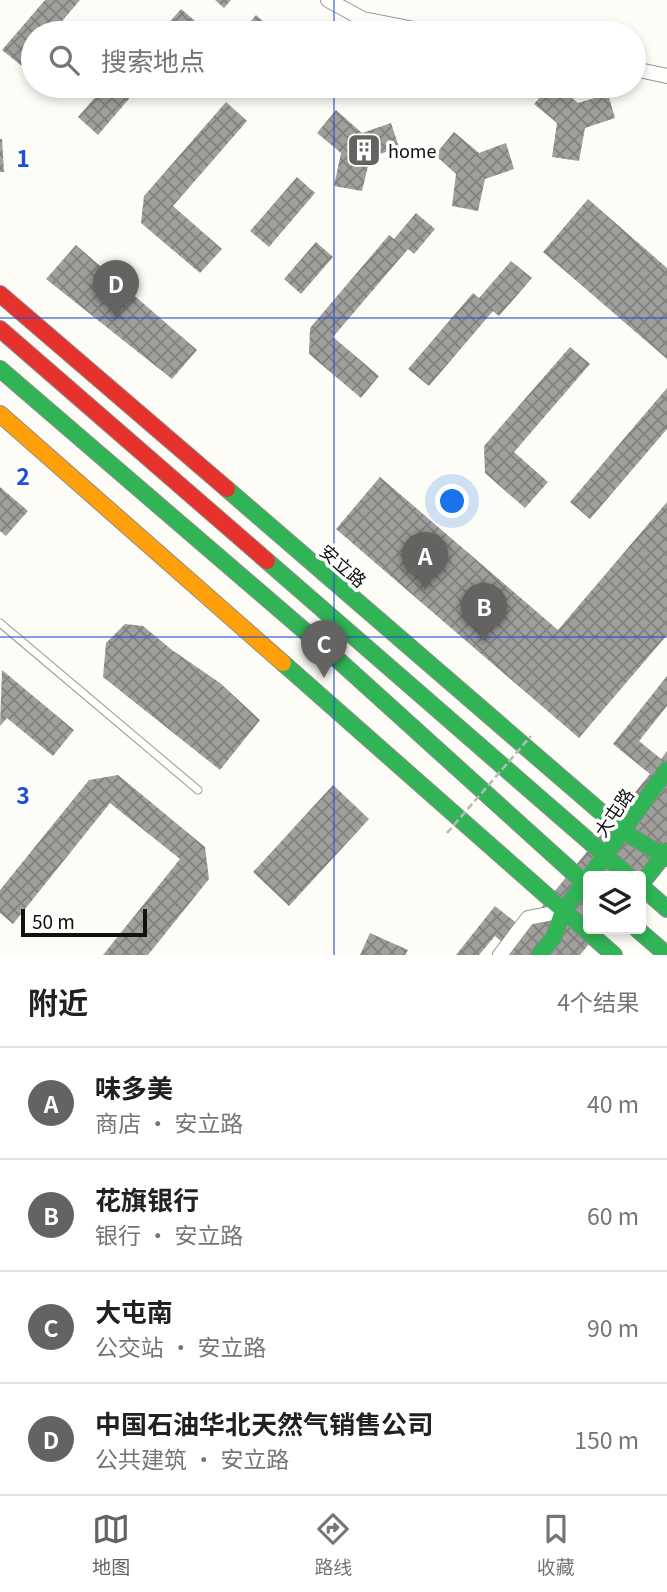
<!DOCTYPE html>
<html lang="zh">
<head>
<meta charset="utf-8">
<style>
	:root { --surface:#fff; --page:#f2f2f2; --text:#202124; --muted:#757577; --line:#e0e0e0; --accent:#646362 }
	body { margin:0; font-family:Georgia,"Noto Sans SC",serif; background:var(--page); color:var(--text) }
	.controls { position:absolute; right:21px; bottom:21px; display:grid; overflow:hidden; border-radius:7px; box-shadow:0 4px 10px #0003 }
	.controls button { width:63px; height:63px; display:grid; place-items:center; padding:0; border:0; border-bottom:2px solid var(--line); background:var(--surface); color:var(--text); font:35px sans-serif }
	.scale { position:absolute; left:21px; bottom:18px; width:126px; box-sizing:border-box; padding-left:7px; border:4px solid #111; border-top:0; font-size:19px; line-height:24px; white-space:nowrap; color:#111; -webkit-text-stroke:5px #fff; paint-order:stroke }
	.you { position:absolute; left:453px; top:502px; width:24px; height:24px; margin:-18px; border:5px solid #fff; border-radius:50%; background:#1a73e8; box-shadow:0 0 0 10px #1a73e833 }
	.badge { display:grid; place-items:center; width:46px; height:46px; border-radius:50%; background:var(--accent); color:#fff; font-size:23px; font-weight:700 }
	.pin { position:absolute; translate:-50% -58px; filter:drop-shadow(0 2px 4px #0008) }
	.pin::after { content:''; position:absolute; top:37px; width:24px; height:21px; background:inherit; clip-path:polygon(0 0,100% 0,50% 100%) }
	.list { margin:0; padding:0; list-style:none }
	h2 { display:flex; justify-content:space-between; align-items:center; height:91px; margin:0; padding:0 28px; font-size:30px }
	h2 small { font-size:23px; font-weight:400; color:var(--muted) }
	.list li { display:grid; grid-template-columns:46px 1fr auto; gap:21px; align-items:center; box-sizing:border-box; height:112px; padding:0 28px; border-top:2px solid var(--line) }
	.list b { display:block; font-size:26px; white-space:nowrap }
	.list p { margin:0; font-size:23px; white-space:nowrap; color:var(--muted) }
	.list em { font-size:23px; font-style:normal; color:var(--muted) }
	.icon { flex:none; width:38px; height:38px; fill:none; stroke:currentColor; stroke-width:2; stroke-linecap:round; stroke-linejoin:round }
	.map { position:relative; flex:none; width:667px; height:955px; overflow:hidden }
	.search { position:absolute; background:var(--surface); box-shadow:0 4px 10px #0003; left:21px; right:21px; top:21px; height:77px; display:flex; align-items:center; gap:18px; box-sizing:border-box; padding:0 24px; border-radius:38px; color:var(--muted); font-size:26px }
	.sheet { height:539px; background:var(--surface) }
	nav { display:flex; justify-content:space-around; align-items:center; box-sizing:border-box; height:98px; border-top:2px solid var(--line); background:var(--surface); font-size:19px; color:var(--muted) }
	nav a { display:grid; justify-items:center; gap:4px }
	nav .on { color:var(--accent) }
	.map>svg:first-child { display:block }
</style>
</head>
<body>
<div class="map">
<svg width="667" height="955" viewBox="0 0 667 955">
	<defs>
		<pattern id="building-cross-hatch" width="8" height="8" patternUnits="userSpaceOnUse" patternTransform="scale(1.75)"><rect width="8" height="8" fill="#a19f9c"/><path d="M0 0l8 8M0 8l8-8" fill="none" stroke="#82807e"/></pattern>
	</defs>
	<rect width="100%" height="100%" fill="#fdfcf7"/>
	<path fill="url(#building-cross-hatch)" d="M45 0H80L52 33H33V55L23 67 2 50Z
		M215 0H231L224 8Z
		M181 9 201 26 194 33H160Z
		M256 15 276 33H241Z
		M312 27 314 33H296Z
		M105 86H140L98 135 78 117Z
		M257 86H284L282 94 256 91Z
		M550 86H558L578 103 608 94 615 118 585 128 579 161 552 157 557 123 534 104Z
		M226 102 247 121 173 206 222 249 200 273 141 223 144 196Z
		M336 110 362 133 391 123 399 147 370 158 362 191 334 186 341 153 317 133Z
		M454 132 479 153 506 143 514 169 485 179 478 211 452 206 456 174 435 155Z
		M0 139H2L4 172H0Z
		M297 177 315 193 269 247 250 231Z
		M588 199 667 268V359L543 252Z
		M416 213 435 229 414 254 408 249 333 337 379 376 361 398 309 354 310 328 389 235 394 239Z
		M316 242 333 257 301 294 284 279Z
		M76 245 197 350 172 379 46 279Z
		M511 261 532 278 499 316 493 311 429 386 408 369 473 293 479 298Z
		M570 347 590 364 514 452 548 482 525 508 485 473 484 446Z
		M667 388V429L590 519 570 502Z
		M380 477 558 630 667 502V635L579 738 336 529Z
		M0 487 28 511 6 536 0 531Z
		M125 624 143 626 172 650 220 683 260 720 220 770 103 677 106 643Z
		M2 670 74 730 53 756 7 718 0 726Z
		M667 676V706L639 741 661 759 667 751V846L641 876H588V929H601L580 955H503L509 948 495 936 479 955H456L495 906 524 929 650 774 613 744Z
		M118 775 205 847 209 879 148 955H103L180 859 110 803 13 924 0 913V890L89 780Z
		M333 785 369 819 289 906 253 872Z
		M370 933 408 950 405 955H360Z"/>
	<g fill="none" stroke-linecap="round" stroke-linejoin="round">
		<g stroke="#979795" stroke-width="9">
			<path id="lane" d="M0 623 198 790"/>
		</g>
		<g stroke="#979795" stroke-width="16">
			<path id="street" d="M328 0 363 19 435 33
				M634 69 667 76
				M500 955 528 918 563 911"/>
		</g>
		<g stroke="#8e8d8b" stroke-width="18">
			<path id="fast" d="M0 369 336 658 588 886
				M227 489 624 832 667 858
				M267 561 629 876
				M283 663 614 955
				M590 876 667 770
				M641 884 667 851
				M641 886 667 909
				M637 929 667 955
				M539 955 554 937 563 911 588 878"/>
		</g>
		<g stroke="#8e8d8b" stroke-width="18">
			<path id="slow" d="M0 414 283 663"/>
		</g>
		<g stroke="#8e8d8b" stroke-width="18">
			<path id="jam" d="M0 294 227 489
				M0 329 267 561"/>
		</g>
		<use href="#lane" stroke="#fffffe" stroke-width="7"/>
		<use href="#street" stroke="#fffffe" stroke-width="14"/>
		<use href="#fast" stroke="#30b455" stroke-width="16"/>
		<use href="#slow" stroke="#ff9f0a" stroke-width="16"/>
		<use href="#jam" stroke="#e5322d" stroke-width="16"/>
		<path stroke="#b9b9b8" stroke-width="2.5" stroke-dasharray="7 3.5" stroke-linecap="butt" d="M447 833 531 736"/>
	</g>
	<path fill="none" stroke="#1d4ed8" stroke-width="2" stroke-opacity="0.55" d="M334 0V33M334 86V955M0 318H667M0 637H667"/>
	<defs>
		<g id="building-square" transform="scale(1.75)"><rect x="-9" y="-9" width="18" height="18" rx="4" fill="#646362" stroke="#fff"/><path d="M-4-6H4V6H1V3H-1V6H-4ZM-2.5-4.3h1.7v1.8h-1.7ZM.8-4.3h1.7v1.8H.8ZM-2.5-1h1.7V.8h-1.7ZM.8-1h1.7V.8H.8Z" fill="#fff"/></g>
	</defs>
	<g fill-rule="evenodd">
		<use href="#building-square" x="364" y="150"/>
	</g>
	<g text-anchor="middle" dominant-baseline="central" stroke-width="7" stroke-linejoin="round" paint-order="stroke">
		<g font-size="18" fill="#111" stroke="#fff" text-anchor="start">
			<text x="388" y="150">home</text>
		</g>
		<g font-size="18" fill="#111" stroke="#fff">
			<text transform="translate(344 565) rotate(41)">安立路</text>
			<text transform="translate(613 812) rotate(-56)">大屯路</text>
		</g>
	</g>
	<g font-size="23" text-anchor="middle" font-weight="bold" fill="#1d4ed8" stroke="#fff" stroke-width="7" stroke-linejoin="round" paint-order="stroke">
		<text x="23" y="167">1</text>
		<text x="23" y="485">2</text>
		<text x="23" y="804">3</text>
	</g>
</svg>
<div class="controls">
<button><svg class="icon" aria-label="layers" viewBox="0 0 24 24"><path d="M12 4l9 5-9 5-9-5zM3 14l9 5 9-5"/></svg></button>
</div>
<div class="scale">50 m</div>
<div class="you"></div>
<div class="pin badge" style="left:425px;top:590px">A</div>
<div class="pin badge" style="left:484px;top:641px">B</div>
<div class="pin badge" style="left:324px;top:678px">C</div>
<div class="pin badge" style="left:116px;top:318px">D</div>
<div class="search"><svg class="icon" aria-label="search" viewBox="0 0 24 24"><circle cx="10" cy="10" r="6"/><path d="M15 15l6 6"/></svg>搜索地点</div>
</div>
<section class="sheet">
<h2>附近<small>4个结果</small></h2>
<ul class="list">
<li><span class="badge">A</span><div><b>味多美</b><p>商店 · 安立路</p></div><em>40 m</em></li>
<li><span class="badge">B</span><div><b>花旗银行</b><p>银行 · 安立路</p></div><em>60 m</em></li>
<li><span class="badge">C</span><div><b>大屯南</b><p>公交站 · 安立路</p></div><em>90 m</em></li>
<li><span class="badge">D</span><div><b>中国石油华北天然气销售公司</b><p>公共建筑 · 安立路</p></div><em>150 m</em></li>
</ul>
</section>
<nav>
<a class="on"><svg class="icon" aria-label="map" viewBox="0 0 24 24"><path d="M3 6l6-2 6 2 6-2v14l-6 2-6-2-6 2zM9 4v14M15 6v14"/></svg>地图</a>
<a><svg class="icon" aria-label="directions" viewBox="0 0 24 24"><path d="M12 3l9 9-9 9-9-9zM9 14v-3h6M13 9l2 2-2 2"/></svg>路线</a>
<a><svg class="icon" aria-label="saved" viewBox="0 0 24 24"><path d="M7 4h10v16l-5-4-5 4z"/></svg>收藏</a>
</nav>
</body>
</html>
